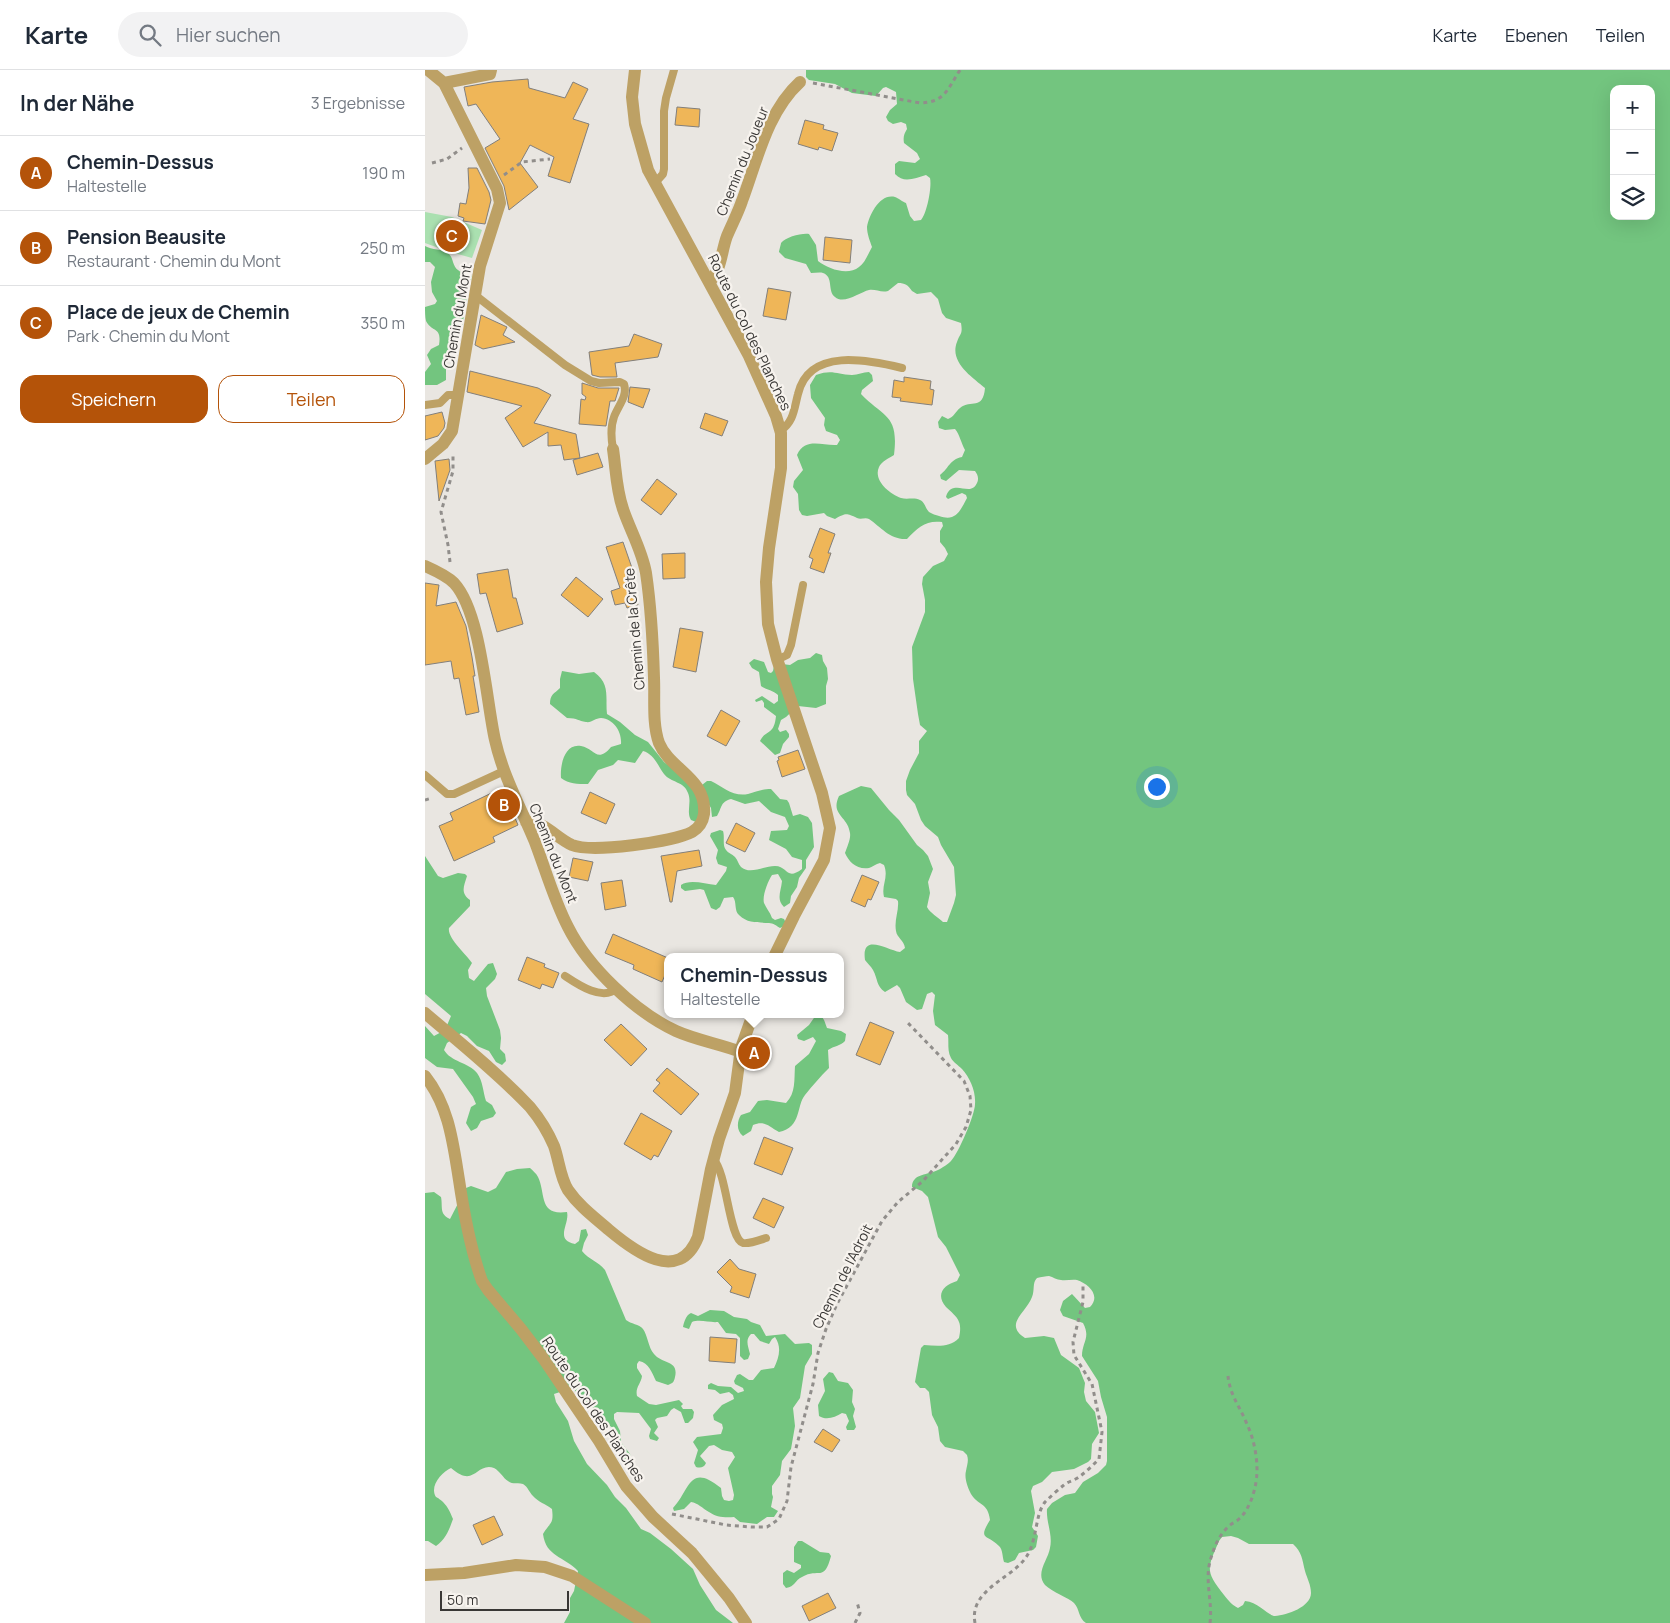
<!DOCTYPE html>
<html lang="de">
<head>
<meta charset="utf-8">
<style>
	:root { --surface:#fff; --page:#f2f2f3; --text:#1f2937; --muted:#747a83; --line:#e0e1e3; --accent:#b45309 }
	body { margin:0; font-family:Manrope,sans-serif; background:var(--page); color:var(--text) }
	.controls { position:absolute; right:15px; top:15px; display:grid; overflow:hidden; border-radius:10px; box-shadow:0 5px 20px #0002 }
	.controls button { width:45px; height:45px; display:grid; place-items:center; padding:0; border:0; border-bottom:1px solid var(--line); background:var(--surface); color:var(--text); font:25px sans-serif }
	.scale { position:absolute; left:15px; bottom:12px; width:129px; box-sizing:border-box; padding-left:5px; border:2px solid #393735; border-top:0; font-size:14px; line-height:18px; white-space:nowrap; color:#393735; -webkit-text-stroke:4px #f7f3ee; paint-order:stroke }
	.you { position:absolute; left:731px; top:716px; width:18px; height:18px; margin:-12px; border:4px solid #fff; border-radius:50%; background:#1a73e8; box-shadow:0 0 0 8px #1a73e833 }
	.badge { display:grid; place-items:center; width:32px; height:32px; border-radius:50%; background:var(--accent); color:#fff; font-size:16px; font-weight:700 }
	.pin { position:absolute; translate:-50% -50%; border:2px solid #fff; box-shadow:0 1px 5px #0006 }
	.popup { position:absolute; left:239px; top:883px; width:180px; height:65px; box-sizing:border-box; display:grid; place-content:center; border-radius:10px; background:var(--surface); filter:drop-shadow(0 1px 4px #0005); font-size:16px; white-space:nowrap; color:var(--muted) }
	.popup b { font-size:19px; color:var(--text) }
	.popup::after { content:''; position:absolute; left:50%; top:100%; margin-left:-10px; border:10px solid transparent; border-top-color:var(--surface) }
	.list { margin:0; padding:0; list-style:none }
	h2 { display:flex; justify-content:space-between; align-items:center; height:65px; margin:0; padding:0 20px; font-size:21px }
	h2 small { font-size:16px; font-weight:400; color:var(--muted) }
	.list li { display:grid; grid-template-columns:32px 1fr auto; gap:15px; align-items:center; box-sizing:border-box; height:75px; padding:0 20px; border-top:1px solid var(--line) }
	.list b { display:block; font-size:19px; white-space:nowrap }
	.list p { margin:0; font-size:16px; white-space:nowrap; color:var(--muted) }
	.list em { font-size:16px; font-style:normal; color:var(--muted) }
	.actions { display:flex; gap:10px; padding:15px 20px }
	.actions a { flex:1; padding:11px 0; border:1px solid var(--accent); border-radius:15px; text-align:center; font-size:18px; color:var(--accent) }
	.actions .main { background:var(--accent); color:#fff }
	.icon { flex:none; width:28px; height:28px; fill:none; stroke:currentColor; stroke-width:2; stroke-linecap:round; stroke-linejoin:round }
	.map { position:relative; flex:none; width:1245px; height:1553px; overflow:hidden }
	header { display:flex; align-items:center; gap:30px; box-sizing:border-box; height:70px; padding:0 25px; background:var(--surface); border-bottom:1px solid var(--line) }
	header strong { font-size:24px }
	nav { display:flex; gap:28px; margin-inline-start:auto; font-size:18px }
	.search { width:350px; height:45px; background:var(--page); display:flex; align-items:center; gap:12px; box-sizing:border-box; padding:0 18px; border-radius:28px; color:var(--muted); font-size:19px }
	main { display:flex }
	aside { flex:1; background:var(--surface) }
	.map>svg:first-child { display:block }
</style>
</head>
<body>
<header>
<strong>Karte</strong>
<div class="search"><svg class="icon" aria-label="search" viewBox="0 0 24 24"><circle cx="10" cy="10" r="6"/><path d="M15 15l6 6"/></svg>Hier suchen</div>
<nav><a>Karte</a><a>Ebenen</a><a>Teilen</a></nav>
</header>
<main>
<aside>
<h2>In der Nähe<small>3 Ergebnisse</small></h2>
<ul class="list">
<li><span class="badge">A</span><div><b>Chemin-Dessus</b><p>Haltestelle</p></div><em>190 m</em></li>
<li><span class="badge">B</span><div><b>Pension Beausite</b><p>Restaurant · Chemin du Mont</p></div><em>250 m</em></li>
<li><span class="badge">C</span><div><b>Place de jeux de Chemin</b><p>Park · Chemin du Mont</p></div><em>350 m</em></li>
</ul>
<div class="actions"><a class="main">Speichern</a><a>Teilen</a></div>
</aside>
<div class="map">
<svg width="1245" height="1553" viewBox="0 0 1245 1553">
	<rect width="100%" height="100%" fill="#e9e6e1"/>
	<path fill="#aae0b0" d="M0 142 27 147 57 160 47 188 22 181 0 173Z"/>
	<path fill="#73c57f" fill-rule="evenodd" d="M381 0H1245V1553H661C653 1548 655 1539 649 1533 644 1528 627 1522 620 1515 610 1503 623 1490 625 1478 628 1465 621 1452 622 1439L627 1433 640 1425 650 1423 658 1412 673 1403 681 1395 682 1391V1347L676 1327 673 1311 657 1286C657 1272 666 1268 658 1253L638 1246 635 1240 638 1231 647 1224 660 1238 665 1237C676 1226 664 1214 652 1210 647 1209 641 1211 636 1210 632 1210 628 1207 624 1206 621 1206 616 1207 612 1208 607 1213 610 1220 607 1227 602 1242 578 1254 600 1268L619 1266 629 1268 636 1285 654 1298 660 1313 659 1322 661 1331 670 1342 674 1363 667 1374 666 1389 663 1392 649 1399 627 1402 617 1412 608 1416 606 1421 610 1443 607 1457 613 1466 611 1477 608 1480 594 1483 590 1490 583 1493 579 1492C577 1486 578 1480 574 1476 563 1464 552 1471 565 1450 563 1432 553 1436 546 1424 543 1418 539 1408 541 1401 542 1395 544 1391 542 1385L538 1381 520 1377 515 1371 513 1357 507 1345 504 1322 500 1318H495L490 1312 496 1278 499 1275C512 1276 524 1278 534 1268 535 1263 536 1257 534 1252 532 1246 526 1242 521 1237 510 1224 519 1215 532 1211L535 1205 521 1177 513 1167 503 1127 497 1121 487 1117C487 1103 504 1105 513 1100 517 1098 523 1094 526 1091 533 1084 550 1045 550 1034 551 1021 545 1008 537 999 533 995 528 992 526 988 522 981 524 972 523 965L510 955 508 941 510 925 507 922 502 924 497 939 492 940 481 932 475 918 472 915 460 922C451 916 453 909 448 900 446 896 442 893 440 890 436 862 462 880 475 882L480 878C479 870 472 868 471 861 469 850 474 841 473 831L471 829 459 827C456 815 464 808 459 795L455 793C451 794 447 797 444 798 432 800 424 792 420 783 422 777 426 769 425 763 423 746 405 745 414 726L436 716 446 718 464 740 474 750 492 775 498 780 503 786 508 799 503 812 505 823 502 837C505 843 513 847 518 852H522L529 833 531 825 529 797 516 775 513 767 500 756 496 750 490 734 482 725 481 720V711L485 700 494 683V671L502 661 495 655 493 644 488 609 487 577 500 542V530L497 514 498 507 508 496 519 491 523 484 520 478 515 472V461L518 456 517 452C501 450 493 457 482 469 465 470 456 457 444 449 440 447 436 450 432 448 421 443 421 443 410 449L402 446 399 443 382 446 377 445 374 440 373 424 368 417 369 411 378 400 372 385C380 367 397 376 412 375L415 370 412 365 401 361 399 355 400 348 386 328 385 315 391 305C408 299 412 305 427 305 433 305 438 302 444 302L447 305 448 311 437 320 436 324C459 348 474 344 469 385 464 388 456 392 454 397 448 410 464 424 476 428 482 430 489 427 495 430 500 432 500 438 504 442 507 444 511 445 514 446 531 452 535 441 542 428L541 425 537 423 523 429 521 427C522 423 524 419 529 418 537 416 547 424 552 413 554 409 553 405 550 401L534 400 521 411 516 409 515 405C525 397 524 390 537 387L540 380C536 373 535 365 530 359L520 360 514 358 513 352 517 346 523 349C529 347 530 342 535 338 546 329 558 341 560 318 547 307 524 292 532 272 535 263 538 265 536 253L521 248 517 243 513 229 506 222 492 224 487 221C483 215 480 213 473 213L463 221C456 223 451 219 444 220 435 222 419 235 410 227 402 221 409 207 398 203 395 202 390 203 386 203L381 194 360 188 354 182C354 181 356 174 356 173 361 167 376 163 384 164L391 175 393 191C403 199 423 206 434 197 440 193 443 184 447 177 445 171 442 164 442 157 444 145 455 123 470 127 473 128 478 132 481 133L485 146 489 151 496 150C502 143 507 117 505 108L501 105C490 108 479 114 470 104V94L474 91 490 93 495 89 492 83 479 73C478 67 479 64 482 59L481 54 476 52 468 54 463 51 461 47 465 40 472 34 471 22 461 17 458 18 451 26 427 23 410 14 384 10 381 7ZM1189 19H1226V146H1189ZM806 1466 813 1468 824 1474H868C877 1482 877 1489 880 1501 882 1508 886 1515 886 1523 886 1537 862 1545 850 1546 843 1546 834 1532 820 1531L818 1535 813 1538C807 1535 804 1531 799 1525 780 1501 782 1499 794 1471L797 1467Z
		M0 176C7 180 17 179 23 183 29 188 27 196 33 200 37 204 43 202 47 206L46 210H37L34 216 40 222 42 232 39 241 38 253 31 269V277L21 289V310L12 315H0V302L6 294 2 285 6 279 14 275C17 256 7 263 1 251 0 247 0 241 0 237L10 234 12 231 7 222 6 212 10 197 5 192H0Z
		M391 583 397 585 398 591 402 598 403 609 401 616V634L391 638 373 636 361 647 356 650 353 659 355 662 361 660 364 664V667L358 674 355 683 350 685 335 671C341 659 349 666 351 646L339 637V633L337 630 331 632 330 630 337 626 349 634 353 631V625C348 620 341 620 336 616L334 602 327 598 324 593 329 589 339 592 343 602 346 603 348 601 349 596 357 594 365 595 373 590 385 588Z
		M137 601 154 604 169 602C186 614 180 628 182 644L195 652 210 665 223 672 239 692 261 709 277 715 282 711H286C298 717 308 727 323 724 331 722 337 719 346 719L355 729 362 730 364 733 368 746 375 744 383 747 387 753 389 777 381 790V798L374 808 372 817 366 826 365 833 359 837C351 829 356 822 357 811L353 804 347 805C343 811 337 826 339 833 341 838 345 842 347 848L350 850 356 848 359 849 361 853 359 856 355 858C352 856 348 853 344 853 333 852 323 854 314 845 309 841 312 832 308 827L299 828 295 837 291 840 286 838 279 820 275 819 260 821 256 818V815C265 809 280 814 291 815L301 801 302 797 293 794 291 788 293 780 285 766 286 763 295 760 298 761C300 767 297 775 301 780 303 783 307 784 310 787 313 790 313 794 316 797 325 805 339 796 350 796 363 796 361 811 377 799V790L367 787 361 779 344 770 346 761 362 760 364 756 360 747 346 742 334 731 320 734 306 729C295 732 297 738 292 746L287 747 286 738 283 733 274 744 271 752 266 750C261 742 267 732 263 723 259 711 246 713 239 704 233 696 229 684 218 681L210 693 193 690 188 695 173 700 163 714C152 714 144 714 136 708 135 696 139 673 156 676 169 678 172 694 186 677L196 674C197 662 189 649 176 648 170 648 167 653 161 652 153 651 153 648 142 648L125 634C125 624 129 624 135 618V609Z
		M0 786 13 806 18 808 33 803 40 804 42 806C39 816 35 823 45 830V836L24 858C22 868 41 884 47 893L43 900 44 908 49 911 63 894 68 893 72 904 70 909 61 918 62 926 75 960 76 968 75 979 80 984 81 991 77 995 71 992 64 981 52 976 42 966 36 963 22 973 19 980C26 992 43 992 52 1003 58 1011 58 1022 61 1031L67 1035 71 1043 68 1047 56 1051 52 1058 46 1061 41 1053 46 1037 51 1034 48 1027 28 999 12 997 0 988V956L9 966 20 960 26 946 0 924Z
		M391 945C399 946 399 950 402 958L416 961 421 964 420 971C415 976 409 976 403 980L404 998C395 1007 388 1015 380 1025 371 1036 377 1057 354 1062 344 1057 340 1050 328 1055L326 1061 318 1066C311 1061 312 1051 316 1045L325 1042 333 1031 342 1030 361 1033C371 1023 369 1010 370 996L384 984 391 971 388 967 379 971 373 969 372 965 384 955Z
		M105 1098C108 1101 111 1103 113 1107 121 1123 113 1146 142 1142 145 1154 129 1170 150 1174L154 1171 156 1160 161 1159 163 1165 159 1173 157 1181C164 1190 173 1191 180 1200L201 1250C206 1254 214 1254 218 1259 223 1266 223 1277 229 1284 237 1294 254 1290 250 1307 249 1312 248 1313 243 1315L231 1311C227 1303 224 1293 214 1291L212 1294V1298L217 1306C216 1314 210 1317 212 1326L224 1334 231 1335 254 1330 258 1334 256 1336 258 1339H267L269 1342 268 1348 263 1353H260L256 1342 249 1338 246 1340 242 1346 232 1348 230 1350 233 1357 229 1363 234 1368 232 1371 225 1369 224 1366 226 1359 214 1343 192 1342 189 1344V1349L195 1361 196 1372 205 1384 209 1398 216 1404 215 1407 209 1406 198 1388 188 1358 175 1349 170 1340 147 1318 129 1324 131 1332 143 1351 149 1371 162 1394 182 1415 190 1427 201 1438 216 1459 225 1463 246 1479 268 1499 275 1515 291 1540 308 1553H139L145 1542V1528L149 1521 153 1501C139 1486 121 1487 118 1464 125 1452 129 1455 127 1439 121 1434 113 1432 108 1426 104 1422 103 1417 98 1414 93 1412 88 1415 83 1411 78 1408 75 1401 69 1398 51 1392 50 1419 26 1398 17 1402 4 1416 11 1427 12 1427 17 1431 18 1432 23 1437 25 1442 28 1449 24 1460 21 1469 11 1476L3 1471H0V1123L9 1122 16 1127C18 1137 14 1144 25 1149L41 1118 46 1116 63 1122 71 1118 81 1102 92 1099Z
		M285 1240 299 1241 309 1247 322 1249 326 1252 335 1255 341 1266 360 1264 370 1274 384 1273 387 1275V1284L380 1296 375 1328 368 1338 370 1356 366 1379 357 1391 355 1405 347 1416V1424L348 1427 346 1437 353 1441 349 1447H342L332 1454 315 1452 309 1447C300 1448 291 1447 284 1442 277 1438 273 1433 266 1432L259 1439 249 1441 248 1438C265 1420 264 1392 296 1418L297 1426 299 1430 304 1431 308 1430 309 1425 303 1398 310 1387 307 1382 297 1380 289 1375 284 1376 275 1386 281 1393C279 1398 275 1398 271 1397L269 1393 273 1380 268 1372 272 1367 296 1364 298 1358 297 1354 289 1350 288 1345 297 1335 309 1329 308 1325 304 1322 295 1324 290 1320 283 1319V1315L286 1313 293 1316 306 1317 313 1323 319 1321 318 1318 310 1314 309 1311 312 1305 315 1304 324 1310H328L336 1300 349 1298C354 1288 357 1277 350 1267L347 1269 344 1274 335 1271 329 1264H326C320 1270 323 1276 325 1284L323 1289 319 1290 315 1286V1268L311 1264 301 1263 293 1252C285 1253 275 1249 267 1252L264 1259 258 1257C259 1252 261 1245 266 1243L273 1246Z
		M404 1302 408 1303 413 1311 423 1313 428 1320 427 1332 430 1339 428 1346 431 1357 429 1360H422L421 1357 424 1351 421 1344 417 1343C410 1347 402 1351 394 1346L393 1335 400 1321 398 1309Z
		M373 1471H377L395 1482 404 1483 406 1486C399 1513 394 1497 377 1507 370 1510 370 1517 361 1518L358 1514V1503L362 1500 369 1503 376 1498V1495L369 1492V1477Z"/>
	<path fill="#efb658" stroke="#827f7b" d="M103 9 104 18 140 28 148 12 163 19 148 49 164 54 145 113 123 106 129 87 105 75 95 93 113 117 84 140 79 116 60 78 75 69 51 34 43 36 39 17 67 12Z
		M252 37 275 39 274 57 250 55Z
		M380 50 399 55 398 59 413 63 407 81 394 77 393 80 373 74Z
		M43 98H52L64 122 66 130 60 154 38 151 39 148 33 146 35 133 41 134 44 118Z
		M400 167 427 170 425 193 398 190Z
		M343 218 366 222 361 250 338 246Z
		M56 245 82 257 78 265 90 272 58 279 50 275Z
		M209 264 237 274 233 287 190 293 192 307H175L167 305 164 282 204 276Z
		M45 301 113 318 126 325 109 353 151 364 155 388 139 390 136 375 123 376V362L98 377 80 348 97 336 42 322Z
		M479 307 506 311 505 319 509 320 507 335 475 331 476 328 467 327 469 310 479 312Z
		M157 313 173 318H194L190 331H185L181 356 154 354 156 329 160 330 161 327 157 324Z
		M205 317 225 319 218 338 203 332Z
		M17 342 20 353 19 358 13 366 0 370V346Z
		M280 343 303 351 297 366 275 358Z
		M173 383 178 397 152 405 148 390Z
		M24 389 25 400 14 431 10 391Z
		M232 409 252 424 236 445 216 430Z
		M395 458 410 464 403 483H406L399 503 385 498 388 489 384 487Z
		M198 472 207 498 203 499 213 535 202 538 200 533 190 535 186 521 195 518 181 477Z
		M260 483V508L238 509 237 484Z
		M83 499 88 528H91L98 554 72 562 61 523 55 524 52 504Z
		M151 507 178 529 163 547 136 525Z
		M0 513 14 515 11 536 31 532 41 556 47 587 50 606H48L54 642 41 645 34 608 29 609 26 591 0 595Z
		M255 558 278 562 271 602 248 597Z
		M296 640 315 651 301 676 282 666Z
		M373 680 380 699 357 707 352 691 354 690 353 687Z
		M77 718 93 755 68 767 70 772 29 791 14 756 28 750 25 743Z
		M165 722 190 734 181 754 156 743Z
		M311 753 330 763 320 782 301 773Z
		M274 780 277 796 252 801 247 832H245L236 786Z
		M148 788 168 792 163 811 144 807Z
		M437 805 454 812 446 830 443 829 440 837 426 831Z
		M197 810 201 836 180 840 176 813Z
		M188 864 243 888V898L237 912 208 899 209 895 180 883Z
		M102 887 120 894 119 897 134 903 128 918 117 914 115 919 93 910Z
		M445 952 469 962 455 995 431 985Z
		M196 954 222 979 206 996 179 970Z
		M242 998 274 1024 256 1045 228 1021 235 1013 231 1010Z
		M216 1043 247 1061 233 1087 229 1085 226 1090 199 1074Z
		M339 1067 368 1078 357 1105 329 1094Z
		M338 1128 359 1137 349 1158 328 1148Z
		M305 1189 314 1199 331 1204 324 1228 305 1222 307 1217 292 1202Z
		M285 1267 312 1269 310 1293 284 1291Z
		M398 1359 415 1370 407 1382 389 1372Z
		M69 1446 78 1465 57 1475 48 1455Z
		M403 1523 411 1538 384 1551 377 1536Z"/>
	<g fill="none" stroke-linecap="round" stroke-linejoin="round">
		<path stroke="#918e8b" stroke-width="3" stroke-dasharray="4 4" stroke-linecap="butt" d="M388 13 495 33C520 32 522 20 535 0
			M7 93 22 89 37 78
			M79 105 97 92 125 89
			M25 492 23 475 16 442 28 401V383
			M0 730 7 728
			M247 1444 301 1455 326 1457H342L354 1449 362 1431 366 1397 388 1314 393 1283 401 1259 412 1234 457 1151 473 1132 498 1111 531 1074 541 1057 546 1040 545 1026 539 1011 483 953
			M430 1553 435 1543 432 1532
			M550 1553C544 1521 583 1510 599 1490 613 1473 609 1446 620 1432 626 1426 634 1419 640 1414 645 1411 650 1410 654 1407 661 1402 668 1395 674 1389L677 1362 667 1314 649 1285 648 1272 658 1232V1215
			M785 1553C788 1530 778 1508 787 1485 790 1474 796 1463 804 1456 807 1453 811 1452 814 1449 826 1438 832 1416 832 1400 832 1384 828 1366 821 1352 814 1335 805 1325 803 1306"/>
		<path stroke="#bda165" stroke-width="8" d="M230 113 238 104 239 99V41L241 28 249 0
			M50 225 140 295 166 311 174 313 195 312 199 314C203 326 193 336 189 347 185 358 186 368 188 379
			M0 335 15 333 23 325H33
			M355 361C369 352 369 339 373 324 384 277 443 290 477 298
			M352 590 362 585 366 575 378 515
			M0 705 22 724H29L79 701
			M140 906C152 914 178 932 192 918
			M289 1090C302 1104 304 1169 318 1173 325 1174 335 1170 341 1168"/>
		<path stroke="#bda165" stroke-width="12" d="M19 13 65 4 66 0
			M285 212C297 198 296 182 302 166 307 154 313 143 317 131 332 91 342 42 375 12
			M0 389 18 374 27 361 55 196 75 133 72 119 19 13 3 0
			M0 496C9 500 22 506 29 513 56 542 61 630 70 670 78 706 96 738 110 772 121 801 129 830 143 857 163 897 210 942 251 961 271 970 295 974 316 982
			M101 752C120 751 131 768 147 775 167 783 248 772 267 762 274 758 278 751 279 744 282 708 245 700 234 673 227 653 230 629 229 608 228 573 226 537 221 503 217 480 205 460 198 439 191 419 191 399 188 379"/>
		<path stroke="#bda165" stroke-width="12" d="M210 0 207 27 210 54 223 100 324 286 351 346 356 363V398L344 478 341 512 343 554 352 589 397 723 405 758 399 790 369 846 349 887
			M0 943C35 973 73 1003 105 1037 115 1049 123 1062 129 1076 134 1090 135 1107 143 1120 154 1136 169 1147 184 1160 209 1181 254 1215 273 1167L286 1099 294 1069 310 1023 316 978 328 944
			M0 1006C24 1036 28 1073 34 1110 39 1144 45 1178 57 1211L63 1220 96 1259 118 1288 174 1371 201 1416 228 1447 267 1483 304 1528 321 1553
			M0 1505 39 1503 91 1495 120 1497 147 1506 220 1553"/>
	</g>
	<g text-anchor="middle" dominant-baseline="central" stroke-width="4.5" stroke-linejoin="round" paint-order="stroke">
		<g font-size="14" fill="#393735" stroke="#f7f3ee">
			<text transform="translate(317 91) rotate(-68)">Chemin du Joueur</text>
			<text transform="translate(32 246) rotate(-80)">Chemin du Mont</text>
			<text transform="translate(325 262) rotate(64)">Route du Col des Planches</text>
			<text transform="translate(209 559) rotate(-95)">Chemin de la Crête</text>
			<text transform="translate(129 783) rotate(68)">Chemin du Mont</text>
			<text transform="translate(417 1206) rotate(-63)">Chemin de l'Adroit</text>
			<text transform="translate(169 1339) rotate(56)">Route du Col des Planches</text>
		</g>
	</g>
</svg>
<div class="controls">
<button>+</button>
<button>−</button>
<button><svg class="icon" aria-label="layers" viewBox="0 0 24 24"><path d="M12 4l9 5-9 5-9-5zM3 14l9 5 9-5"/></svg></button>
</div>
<div class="scale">50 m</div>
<div class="you"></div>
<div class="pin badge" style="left:329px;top:983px">A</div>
<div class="popup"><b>Chemin-Dessus</b>Haltestelle</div>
<div class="pin badge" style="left:79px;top:735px">B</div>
<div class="pin badge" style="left:27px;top:166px">C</div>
</div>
</main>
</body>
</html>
